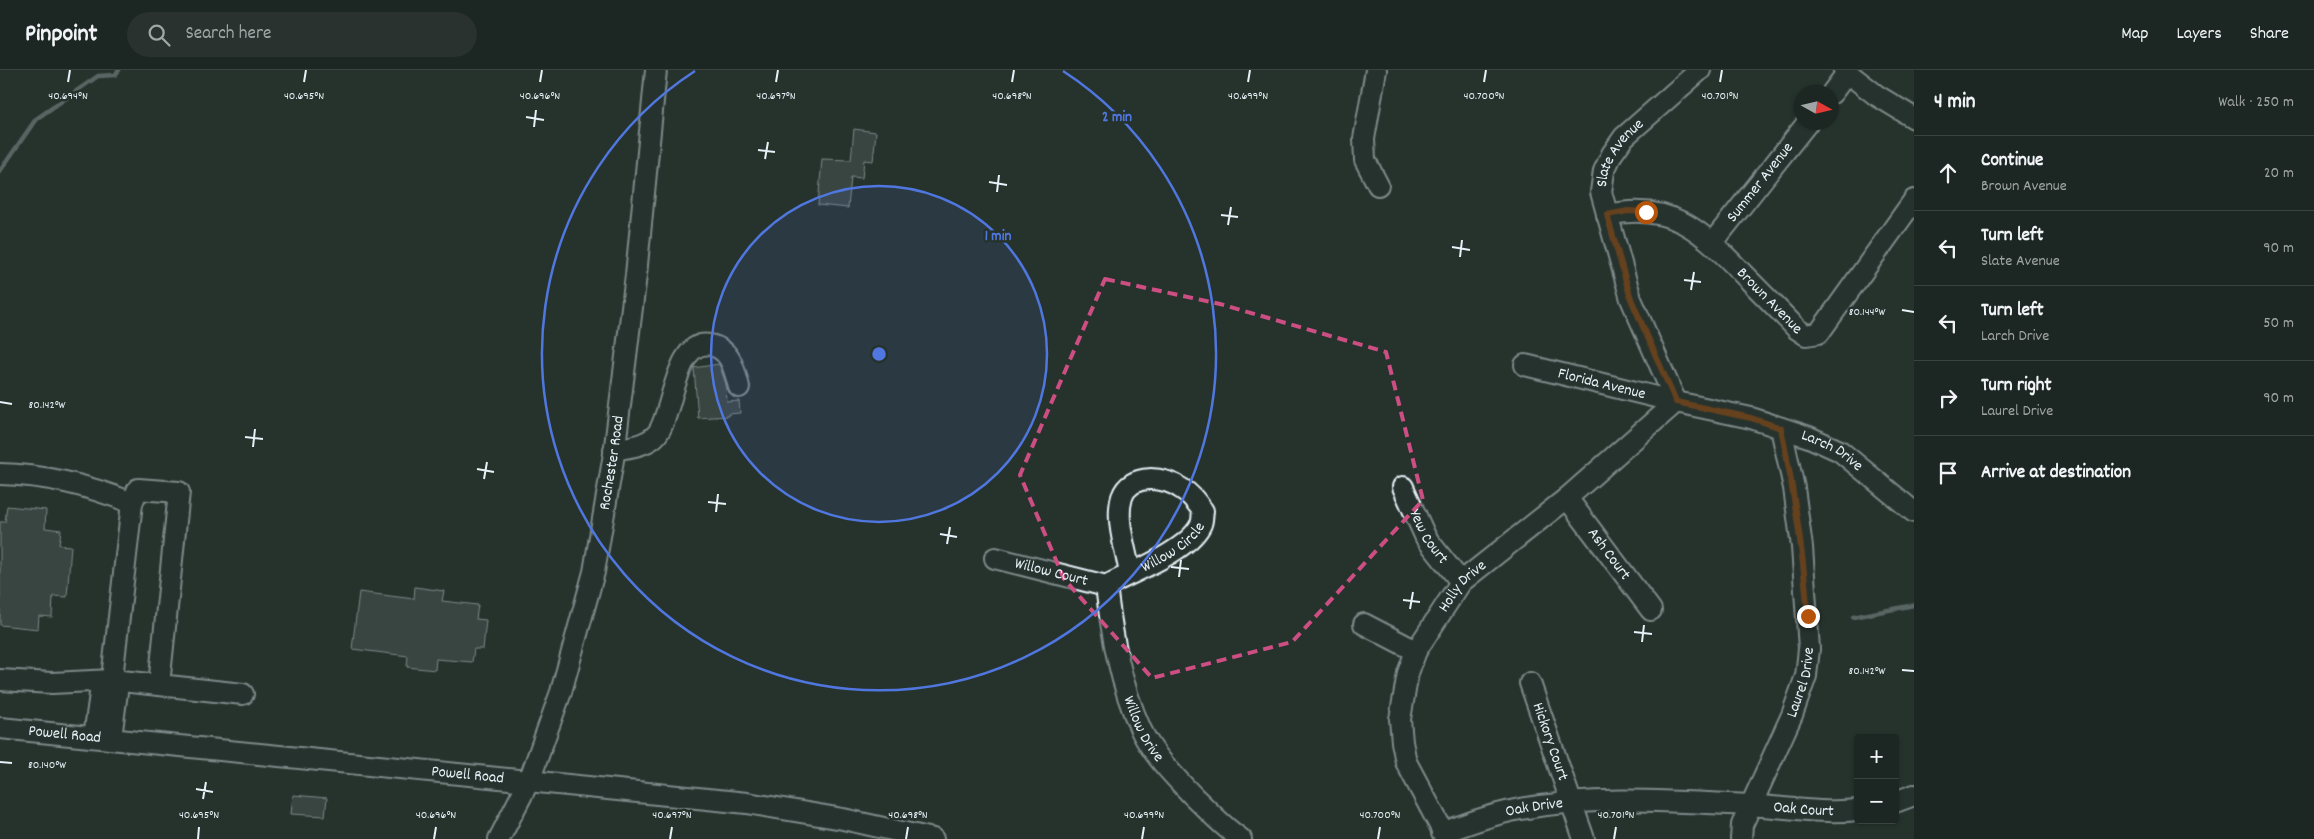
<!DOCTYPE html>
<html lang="en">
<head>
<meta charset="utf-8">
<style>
	:root { --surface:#1c2622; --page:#29322f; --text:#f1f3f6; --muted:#a0a5a5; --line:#3a4340 }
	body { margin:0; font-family:Dekko,sans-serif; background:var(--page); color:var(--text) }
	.controls { position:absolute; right:15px; bottom:15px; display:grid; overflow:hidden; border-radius:5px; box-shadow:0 1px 4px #0004 }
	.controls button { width:45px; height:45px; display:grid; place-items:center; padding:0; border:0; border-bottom:1px solid var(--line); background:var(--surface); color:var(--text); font:25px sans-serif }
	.compass { position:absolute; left:1794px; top:15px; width:45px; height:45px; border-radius:50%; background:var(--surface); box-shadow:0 1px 4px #0004; rotate:98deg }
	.stop { position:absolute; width:15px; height:15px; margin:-11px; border:4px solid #b45309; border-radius:50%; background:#fff }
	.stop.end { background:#b45309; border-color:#fff; box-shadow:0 1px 5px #0008 }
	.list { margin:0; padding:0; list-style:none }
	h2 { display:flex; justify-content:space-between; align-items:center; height:65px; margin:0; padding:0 20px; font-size:21px }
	h2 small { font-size:16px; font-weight:400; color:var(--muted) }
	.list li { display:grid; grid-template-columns:32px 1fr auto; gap:15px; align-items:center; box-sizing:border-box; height:75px; padding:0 20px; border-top:1px solid var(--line) }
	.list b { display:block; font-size:19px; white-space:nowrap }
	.list p { margin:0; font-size:16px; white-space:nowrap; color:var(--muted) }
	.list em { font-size:16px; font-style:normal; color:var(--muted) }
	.icon { flex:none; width:28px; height:28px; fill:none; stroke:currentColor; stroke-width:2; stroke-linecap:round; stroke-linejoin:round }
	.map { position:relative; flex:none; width:1914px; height:769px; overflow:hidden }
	header { display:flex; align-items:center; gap:30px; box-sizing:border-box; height:70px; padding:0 25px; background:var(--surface); border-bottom:1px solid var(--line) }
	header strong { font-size:24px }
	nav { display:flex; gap:28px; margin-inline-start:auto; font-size:18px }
	.search { width:350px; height:45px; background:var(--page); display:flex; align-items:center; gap:12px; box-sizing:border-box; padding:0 18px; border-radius:28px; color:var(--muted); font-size:19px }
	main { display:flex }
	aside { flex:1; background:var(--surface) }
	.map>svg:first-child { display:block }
</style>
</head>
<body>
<header>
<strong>Pinpoint</strong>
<div class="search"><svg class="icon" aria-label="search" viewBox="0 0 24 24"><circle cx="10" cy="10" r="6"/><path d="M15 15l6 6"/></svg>Search here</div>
<nav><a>Map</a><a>Layers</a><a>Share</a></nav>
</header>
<main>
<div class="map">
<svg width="1914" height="769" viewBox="0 0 1914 769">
	<rect width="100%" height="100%" fill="#26332d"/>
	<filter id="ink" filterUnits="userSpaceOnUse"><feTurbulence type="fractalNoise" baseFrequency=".02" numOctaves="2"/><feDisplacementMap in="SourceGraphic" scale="10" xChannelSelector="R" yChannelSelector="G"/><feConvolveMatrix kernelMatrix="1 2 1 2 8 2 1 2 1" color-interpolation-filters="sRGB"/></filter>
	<g filter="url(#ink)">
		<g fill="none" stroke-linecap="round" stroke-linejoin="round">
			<path stroke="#98a3a5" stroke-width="4.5" d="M0 101 36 49 98 6 115 5 119 0
				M1853 547 1914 535"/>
		</g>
		<path fill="#505c59" stroke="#e8f1f8" d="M854 59 876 62 873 91 864 90 862 108 851 107 848 138 818 135 822 89 851 90Z
			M719 294 726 314 727 332 739 331 740 343 728 344V346L698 348 694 298Z
			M7 436 46 440 45 458 61 460 59 475 71 476 67 527 53 526 52 547 39 546 38 559 0 555V452H5Z
			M415 517 444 521 442 531 478 535 476 549 486 550 483 579H474L472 592 436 589 435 600 407 597 408 586 352 579 359 522 414 529Z
			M293 725 327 728 325 746 291 744Z"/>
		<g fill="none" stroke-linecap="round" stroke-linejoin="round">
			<g stroke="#e8f1f8" stroke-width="24">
				<g id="minor">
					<path d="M1376 0 1364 69 1365 90 1378 115"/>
					<path d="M1844 0 1876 25 1914 48"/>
					<path d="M1832 23 1847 3"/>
					<path id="s1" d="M1607 145C1671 131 1702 161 1743 204 1761 222 1779 240 1797 259L1806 265 1819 263 1914 130"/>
					<path id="s2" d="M1713 172 1808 52"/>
					<path id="s3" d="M1525 295 1676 332 1751 348 1809 367 1840 381 1914 442"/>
					<path id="s4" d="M1676 332 1631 229 1601 122 1604 101 1612 84 1624 67 1700 0"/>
					<path d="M614 380C628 377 647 376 657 364 673 345 675 268 710 275 731 279 734 299 739 317"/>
					<path d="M0 404C46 405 90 416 132 433"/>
					<path id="s5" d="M1403 417 1426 468 1461 512"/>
					<path id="s6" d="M1567 428 1651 540"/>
					<path id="s7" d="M995 488 1106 516"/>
					<path id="s8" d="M1106 516C1132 502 1186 482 1200 456 1203 452 1202 446 1203 441 1197 433 1191 424 1182 419 1165 407 1131 402 1122 427 1115 450 1126 480 1130 503"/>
					<path id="s9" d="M1106 516C1112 565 1120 614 1141 660 1153 685 1174 706 1193 726 1209 741 1223 757 1241 769"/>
					<path d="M1364 554 1416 581"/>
					<path d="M0 610 52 613 112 610 159 615"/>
					<path id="s10" d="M1530 613 1584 769"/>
					<path d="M111 617 132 433 138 419 179 422 159 615 243 624"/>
					<path id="s11" d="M0 658 747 733 843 749 933 769"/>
					<path d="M94 667 100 624 111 617 117 622 111 668"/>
					<path d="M1895 732 1914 725"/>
					<path id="s12" d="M1442 763C1466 754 1490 745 1515 740 1592 725 1671 731 1748 735 1785 737 1821 744 1858 740"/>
					<path id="s13" d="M499 769 529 711 561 622 594 502 614 384 636 205 656 0"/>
					<path id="s14" d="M1447 769 1406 692 1402 672 1400 649 1408 603 1416 581 1461 512 1567 428 1676 332"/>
					<path id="s15" d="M1741 769 1742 755 1792 645 1806 606 1809 579 1802 477 1794 418 1781 358"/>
				</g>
			</g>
			<use href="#minor" stroke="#26332d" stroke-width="20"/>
		</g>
	</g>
	<g fill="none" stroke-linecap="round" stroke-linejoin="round" filter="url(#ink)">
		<path stroke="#b45309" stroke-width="6" d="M1646 142 1628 141 1607 145 1631 229 1676 332 1751 348 1781 358C1794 420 1803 482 1808 546"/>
	</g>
	<path d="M0 0H1914V769H0ZM1105 209 1220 234 1386 282 1423 430 1292 572 1152 608 1064 509 1020 405Z" fill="#26332d" fill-opacity=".55" fill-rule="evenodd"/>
	<path fill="none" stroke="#cc4e82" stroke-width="4" stroke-dasharray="10 6" stroke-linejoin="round" d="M1105 209 1220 234 1386 282 1423 430 1292 572 1152 608 1064 509 1020 405Z"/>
	<path fill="none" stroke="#e8f1f8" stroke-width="2" d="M68 12 70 0M304 12 306 0M540 12 542 0M776 12 778 0M1012 12 1014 0M1248 12 1250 0M1484 12 1486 0M1720 12 1722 0M526 47 544 50M534 57 536 40M758 80 775 82M765 89 768 72M989 112 1007 115M997 122 999 105M1221 145 1238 147M1228 155 1231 137M1452 177 1470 180M1460 187 1462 170M1684 210 1701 212M1691 220 1694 202M1902 240 1914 242M0 332 12 334M245 367 263 369M253 377 255 359M477 399 494 402M484 409 487 392M708 432 726 434M716 442 718 424M940 464 957 467M947 474 950 457M1171 497 1189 499M1179 507 1181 490M1403 530 1420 532M1410 539 1413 522M1634 562 1652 564M1642 572 1644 555M1902 600 1914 601M0 692 12 693M196 719 213 722M203 729 206 712M198 769 199 757M434 769 436 757M670 769 672 757M906 769 908 757M1142 769 1144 757M1378 769 1380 757M1614 769 1616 757"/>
	<circle cx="879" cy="284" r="168" fill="#5077e0" fill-opacity=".12"/>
	<g fill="none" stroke="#5077e0" stroke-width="2.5">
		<circle cx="879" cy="284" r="168"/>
		<path d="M1063 1A337 337 0 1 1 695 1"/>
	</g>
	<g text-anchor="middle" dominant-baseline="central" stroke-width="5" stroke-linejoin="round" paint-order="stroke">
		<g font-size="16" fill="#e8f1f8" stroke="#26332d">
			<text stroke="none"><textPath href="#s4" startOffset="268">Slate Avenue</textPath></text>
			<text stroke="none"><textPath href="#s2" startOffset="76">Summer Avenue</textPath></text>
			<text stroke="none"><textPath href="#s1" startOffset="195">Brown Avenue</textPath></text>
			<text stroke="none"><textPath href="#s3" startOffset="79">Florida Avenue</textPath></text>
			<text stroke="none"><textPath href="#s3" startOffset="320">Larch Drive</textPath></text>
			<text stroke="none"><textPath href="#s13" startOffset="395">Rochester Road</textPath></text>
			<text stroke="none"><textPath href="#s5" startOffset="56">Yew Court</textPath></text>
			<text stroke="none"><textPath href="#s8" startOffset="78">Willow Circle</textPath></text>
			<text stroke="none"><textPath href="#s6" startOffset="70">Ash Court</textPath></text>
			<text stroke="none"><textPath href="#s7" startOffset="58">Willow Court</textPath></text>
			<text stroke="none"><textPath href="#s14" startOffset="281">Holly Drive</textPath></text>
			<text stroke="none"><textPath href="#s15" startOffset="169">Laurel Drive</textPath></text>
			<text stroke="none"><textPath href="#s9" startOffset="149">Willow Drive</textPath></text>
			<text stroke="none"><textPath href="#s11" startOffset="65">Powell Road</textPath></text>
			<text stroke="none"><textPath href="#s10" startOffset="62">Hickory Court</textPath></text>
			<text stroke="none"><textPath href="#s11" startOffset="470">Powell Road</textPath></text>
			<text stroke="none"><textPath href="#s12" startOffset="96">Oak Drive</textPath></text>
			<text stroke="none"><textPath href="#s12" startOffset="366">Oak Court</textPath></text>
		</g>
	</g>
	<g font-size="12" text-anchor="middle" fill="#e8f1f8" stroke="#26332d" stroke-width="5" stroke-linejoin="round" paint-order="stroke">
		<text x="68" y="29">40.694°N</text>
		<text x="304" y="29">40.695°N</text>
		<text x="540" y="29">40.696°N</text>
		<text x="776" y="29">40.697°N</text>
		<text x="1012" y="29">40.698°N</text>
		<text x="1248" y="29">40.699°N</text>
		<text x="1484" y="29">40.700°N</text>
		<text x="1720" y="29">40.701°N</text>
		<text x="1867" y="245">80.144°W</text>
		<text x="47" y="338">80.142°W</text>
		<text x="1867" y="604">80.142°W</text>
		<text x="47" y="698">80.140°W</text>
		<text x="199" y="748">40.695°N</text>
		<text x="436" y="748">40.696°N</text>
		<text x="672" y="748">40.697°N</text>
		<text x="908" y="748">40.698°N</text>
		<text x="1144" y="748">40.699°N</text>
		<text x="1380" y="748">40.700°N</text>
		<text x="1616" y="748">40.701°N</text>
	</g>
	<circle cx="879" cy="284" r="8" fill="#5077e0" stroke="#26332d" stroke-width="2.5"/>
	<g font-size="15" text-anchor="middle" font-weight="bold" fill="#5077e0" stroke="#26332d" stroke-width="5" stroke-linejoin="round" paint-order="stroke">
		<text x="1117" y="51">2 min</text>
		<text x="998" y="170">1 min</text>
	</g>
</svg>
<div class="controls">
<button>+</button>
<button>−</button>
</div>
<svg class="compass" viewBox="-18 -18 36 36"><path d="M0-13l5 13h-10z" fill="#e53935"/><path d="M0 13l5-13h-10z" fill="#a0a5a5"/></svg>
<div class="stop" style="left:1646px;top:142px"></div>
<div class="stop end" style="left:1808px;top:546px"></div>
</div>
<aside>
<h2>4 min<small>Walk · 250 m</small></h2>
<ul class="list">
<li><svg class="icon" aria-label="ahead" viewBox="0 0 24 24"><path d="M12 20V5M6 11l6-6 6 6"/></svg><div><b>Continue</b><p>Brown Avenue</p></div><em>20 m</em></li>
<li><svg class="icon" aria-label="left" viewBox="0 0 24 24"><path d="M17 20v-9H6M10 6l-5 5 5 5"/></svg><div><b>Turn left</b><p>Slate Avenue</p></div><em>90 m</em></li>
<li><svg class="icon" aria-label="left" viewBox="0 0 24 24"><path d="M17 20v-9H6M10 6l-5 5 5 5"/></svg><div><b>Turn left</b><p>Larch Drive</p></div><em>50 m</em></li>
<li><svg class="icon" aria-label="right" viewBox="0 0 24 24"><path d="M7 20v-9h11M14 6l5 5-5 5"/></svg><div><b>Turn right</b><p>Laurel Drive</p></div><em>90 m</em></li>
<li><svg class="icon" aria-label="arrive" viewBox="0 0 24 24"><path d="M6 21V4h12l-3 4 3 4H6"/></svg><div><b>Arrive at destination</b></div></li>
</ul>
</aside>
</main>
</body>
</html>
